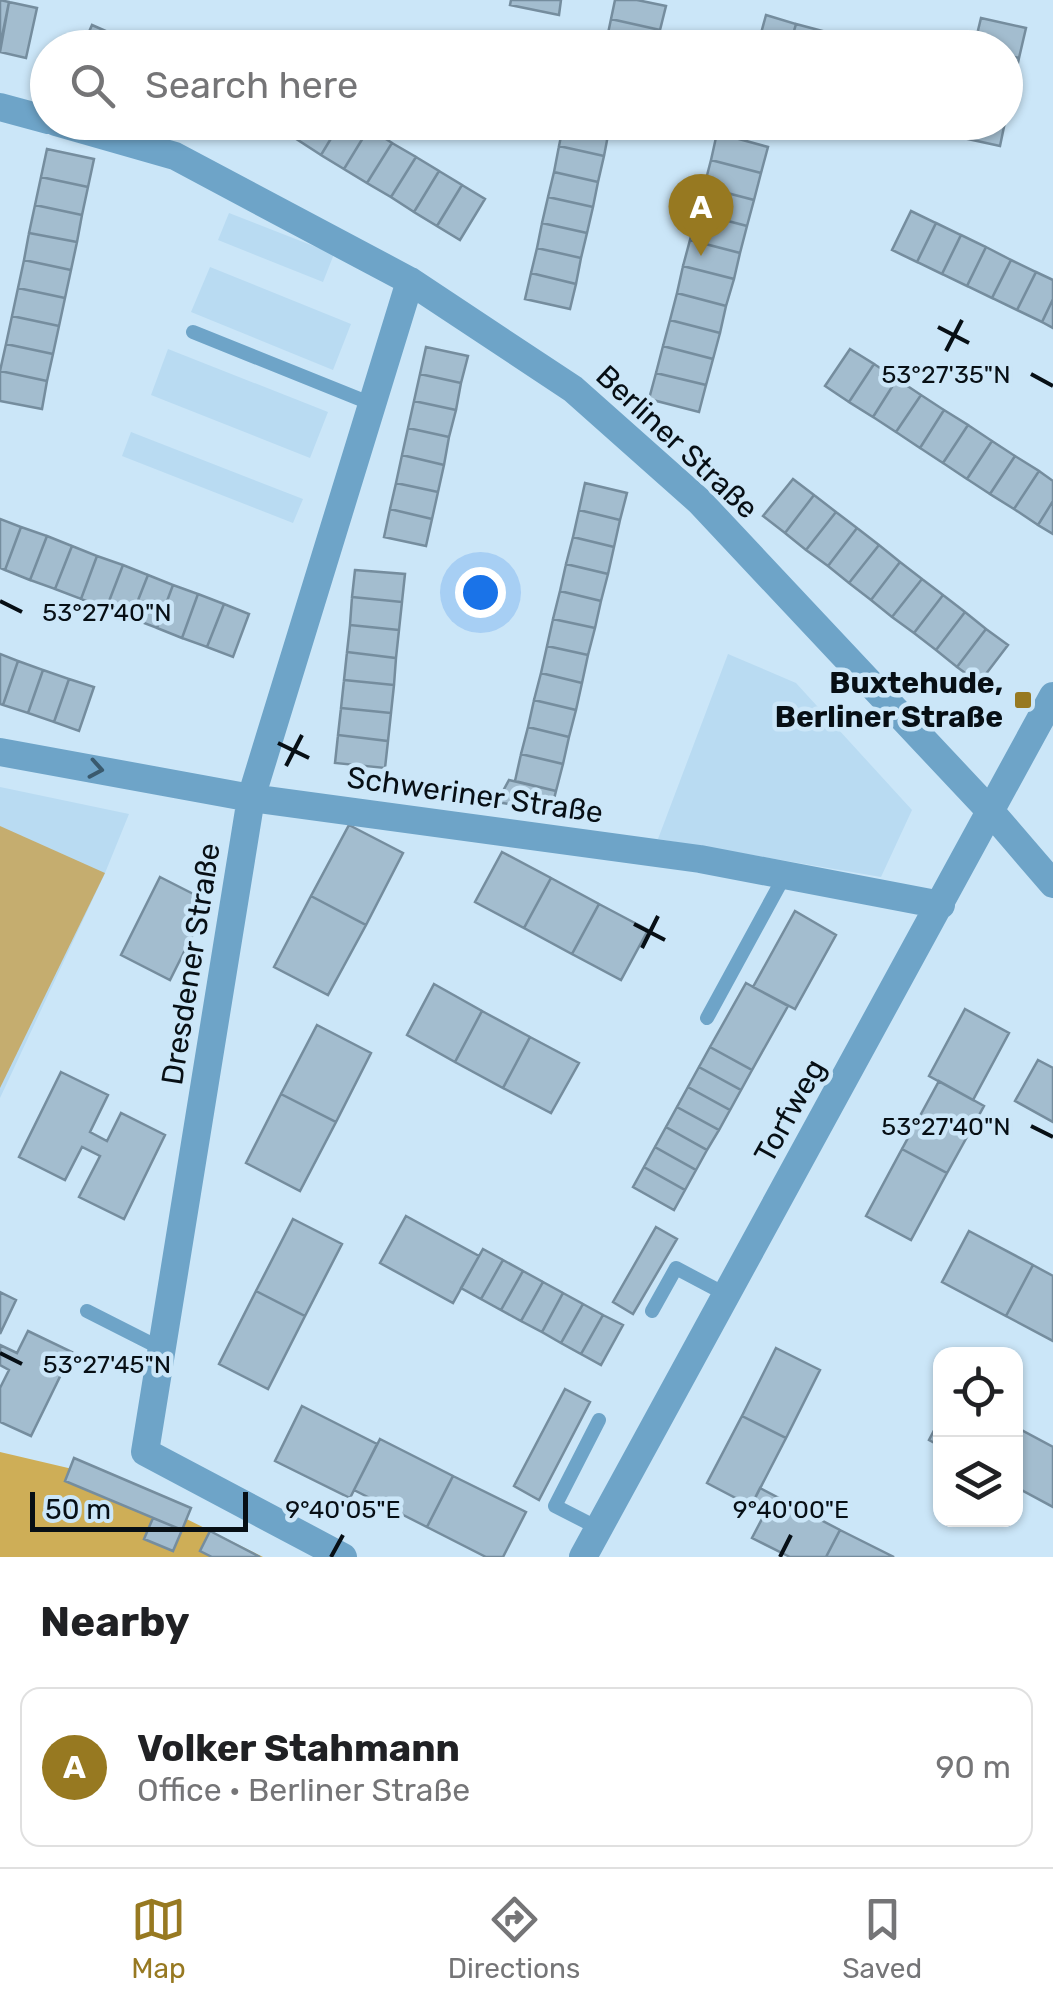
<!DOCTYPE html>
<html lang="en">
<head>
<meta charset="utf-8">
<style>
	:root { --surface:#fff; --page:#f2f2f2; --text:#202124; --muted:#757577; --line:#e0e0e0; --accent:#977921 }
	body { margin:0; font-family:Rubik,sans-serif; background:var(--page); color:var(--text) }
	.controls { position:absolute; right:30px; bottom:30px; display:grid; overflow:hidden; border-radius:20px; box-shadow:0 2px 8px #0004 }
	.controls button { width:90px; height:90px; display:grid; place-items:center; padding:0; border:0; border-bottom:2px solid var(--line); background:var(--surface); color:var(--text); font:50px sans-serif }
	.scale { position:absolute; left:30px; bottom:25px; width:218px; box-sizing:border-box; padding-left:10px; border:5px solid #070f15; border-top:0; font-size:28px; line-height:35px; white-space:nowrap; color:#070f15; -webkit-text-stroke:8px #cbe6f8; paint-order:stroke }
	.you { position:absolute; left:480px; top:592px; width:35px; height:35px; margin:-25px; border:8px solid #fff; border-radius:50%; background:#1a73e8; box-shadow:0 0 0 15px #1a73e833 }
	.badge { display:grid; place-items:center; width:65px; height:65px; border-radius:50%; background:var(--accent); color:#fff; font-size:32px; font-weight:700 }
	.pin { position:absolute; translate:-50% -82px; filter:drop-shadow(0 2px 5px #0008) }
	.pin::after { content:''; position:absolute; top:52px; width:35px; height:30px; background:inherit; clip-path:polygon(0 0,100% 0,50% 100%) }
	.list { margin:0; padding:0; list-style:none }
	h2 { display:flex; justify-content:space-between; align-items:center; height:130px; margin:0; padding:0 40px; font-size:42px }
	h2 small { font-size:32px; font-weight:400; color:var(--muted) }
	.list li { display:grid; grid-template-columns:65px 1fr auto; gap:30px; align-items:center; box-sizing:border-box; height:160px; margin:0 20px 20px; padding:0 20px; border:2px solid var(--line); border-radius:20px }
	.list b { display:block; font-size:38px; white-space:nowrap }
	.list p { margin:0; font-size:32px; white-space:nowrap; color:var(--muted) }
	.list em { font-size:32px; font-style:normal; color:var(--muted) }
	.icon { flex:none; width:55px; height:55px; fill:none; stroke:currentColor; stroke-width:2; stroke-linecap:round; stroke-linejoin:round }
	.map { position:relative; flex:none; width:1053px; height:1557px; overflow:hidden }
	.search { position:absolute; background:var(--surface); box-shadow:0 2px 8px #0004; left:30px; right:30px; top:30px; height:110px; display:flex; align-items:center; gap:25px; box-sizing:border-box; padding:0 35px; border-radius:55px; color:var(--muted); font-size:38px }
	.sheet { height:310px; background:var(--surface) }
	nav { display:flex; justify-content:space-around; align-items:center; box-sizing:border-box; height:140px; border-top:2px solid var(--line); background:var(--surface); font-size:28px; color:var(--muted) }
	nav a { display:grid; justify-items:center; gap:5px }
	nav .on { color:var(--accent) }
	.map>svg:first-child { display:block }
</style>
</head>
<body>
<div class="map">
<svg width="1053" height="1557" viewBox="0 0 1053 1557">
	<rect width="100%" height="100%" fill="#cbe6f8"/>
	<path fill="#b9dbf2" d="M229 213 334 254 323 282 218 240Z
		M210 267 351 324 333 370 191 312Z
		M168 349 328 412 310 458 151 395Z
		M131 432 303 499 293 523 122 456Z
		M728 654 796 683 912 810 881 877 658 839Z
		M0 787 129 814 105 873 0 1098Z"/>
	<path fill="#c5ad6f" d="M0 826 105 873 0 1088Z"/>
	<path fill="#ceae57" d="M0 1452 98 1475 263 1557H0Z"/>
	<path fill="#a3bdcf" stroke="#758d9e" stroke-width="2.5" d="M0 0 9 2 0 46Z
		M511 0H561L559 15 510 5Z
		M615 0H637L666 6 660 30 611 19Z
		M9 2 37 8 26 58 0 52Z
		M766 15 796 24 789 48H757Z
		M981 18 1026 28 1019 58 1006 55V48L974 47Z
		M611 19 660 30 656 48H626L606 43Z
		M796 24 826 32 822 48H789Z
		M92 25 117 36 112 48H82Z
		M117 36 142 46 141 48H112Z
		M1006 55 1019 58 1013 87 1006 85Z
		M277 122H309L298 140 275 126Z
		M309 122H341L321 155 298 140Z
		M341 122H360L369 128 344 169 321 155Z
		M564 122 609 130 604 156 559 146Z
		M957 122H1005L1000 146 954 136Z
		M369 128 392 143 367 183 344 169Z
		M717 133 768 147 761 173 711 160Z
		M392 143 416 157 391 197 367 183Z
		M559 146 604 156 598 182 554 172Z
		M47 149 94 159 88 187 41 177Z
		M416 157 439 171 414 212 391 197Z
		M711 160 761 173 754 200 704 187Z
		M439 171 462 185 437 226 414 212Z
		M554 172 598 182 593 207 548 197Z
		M41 177 88 187 82 215 35 205Z
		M462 185 485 199 460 240 437 226Z
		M704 187 754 200 747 226 697 213Z
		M548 197 593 207 587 233 542 223Z
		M35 205 82 215 77 242 29 233Z
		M911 211 936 223 917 262 892 250Z
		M697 213 747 226 740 253 690 240Z
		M542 223 587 233 581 258 537 248Z
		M936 223 961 235 942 274 917 262Z
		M29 233 77 242 71 270 24 260Z
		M961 235 986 247 967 286 942 274Z
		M690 240 740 253 734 279 683 266Z
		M986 247 1011 260 992 298 967 286Z
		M537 248 581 258 576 284 531 273Z
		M24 260 71 270 65 298 18 288Z
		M1011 260 1036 272 1017 310 992 298Z
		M683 266 734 279 726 306 677 293Z
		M1036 272 1053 280V299L1042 322 1017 310Z
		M531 273 576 284 570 309 525 299Z
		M18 288 65 298 59 326 12 316Z
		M677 293 726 306 720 333 670 320Z
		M1053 299V328L1042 322Z
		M12 316 59 326 53 354 6 344Z
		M670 320 720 333 713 359 663 346Z
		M6 344 53 354 47 381 0 371Z
		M663 346 713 359 706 385 656 373Z
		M426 347 468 356 461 383 420 374Z
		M850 349 874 364 849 402 825 386Z
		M874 364 897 379 873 417 849 402Z
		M0 371 47 381 42 409 0 401Z
		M656 373 706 385 699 412 649 399Z
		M420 374 461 383 456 410 414 401Z
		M897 379 921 395 896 432 873 417Z
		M921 395 944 410 920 448 896 432Z
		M414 401 456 410 449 437 408 428Z
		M944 410 968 425 943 463 920 448Z
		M968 425 992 441 967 479 943 463Z
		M408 428 449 437 444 465 402 455Z
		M992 441 1015 456 990 494 967 479Z
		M402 455 444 465 438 492 396 483Z
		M1015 456 1039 471 1014 509 990 494Z
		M1039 471 1053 481V501L1038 525 1014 509Z
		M793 479 814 495 785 533 763 516Z
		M396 483 438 492 432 519 390 509Z
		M585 483 627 493 620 520 579 510Z
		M814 495 836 512 806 550 785 533Z
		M1053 501V534L1038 525Z
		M390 509 432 519 426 546 384 537Z
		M579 510 620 520 614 547 573 537Z
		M836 512 857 528 828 566 806 550Z
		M0 519 21 527 5 570 0 568Z
		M21 527 47 536 30 580 5 570Z
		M857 528 879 545 849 583 828 566Z
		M47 536 72 546 55 589 30 580Z
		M573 537 614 547 608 574 566 564Z
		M879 545 900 562 871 600 849 583Z
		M72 546 97 556 81 599 55 589Z
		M97 556 123 565 106 609 81 599Z
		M900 562 922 579 892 617 871 600Z
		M566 564 608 574 601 601 560 591Z
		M123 565 148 575 131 618 106 609Z
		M355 570 405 574 402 602 352 597Z
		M148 575 173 585 157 628 131 618Z
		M922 579 943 595 914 633 892 617Z
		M173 585 198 594 182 638 157 628Z
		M560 591 601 601 595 628 553 619Z
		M198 594 224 604 207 647 182 638Z
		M943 595 965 612 936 650 914 633Z
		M352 597 402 602 399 630 350 625Z
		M224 604 249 614 233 657 207 647Z
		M965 612 986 629 957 667 936 650Z
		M553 619 595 628 588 655 547 646Z
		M350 625 399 630 396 658 347 652Z
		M986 629 1008 645 979 683 957 667Z
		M547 646 588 655 582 683 541 673Z
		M347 652 396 658 394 685 344 680Z
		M0 654 18 661 3 705 0 704Z
		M18 661 43 670 28 713 3 705Z
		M43 670 69 679 54 722 28 713Z
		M541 673 582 683 576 710 534 700Z
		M69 679 94 687 79 731 54 722Z
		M344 680 394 685 391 713 341 708Z
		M534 700 576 710 569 737 528 727Z
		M341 708 391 713 388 741 338 735Z
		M528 727 569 737 563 764 521 754Z
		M338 735 388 741 385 768 335 763Z
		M521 754 563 764 556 791 515 781Z
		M509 780 556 791 551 811 497 802Z
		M349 825 403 853 366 925 311 896Z
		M502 852 551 878 524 928 475 902Z
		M160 877 209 902 170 980 121 955Z
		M551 878 599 904 572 954 524 928Z
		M311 896 366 925 328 995 274 967Z
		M599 904 648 930 621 980 572 954Z
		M795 911 836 935 795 1009 753 987Z
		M746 983 788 1006 752 1070 710 1047Z
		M434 984 482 1011 455 1062 407 1035Z
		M965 1009 1009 1033 973 1100 929 1076Z
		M482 1011 530 1037 503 1088 455 1062Z
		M317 1025 371 1053 336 1122 281 1094Z
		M530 1037 579 1063 551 1113 503 1088Z
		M710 1047 752 1070 741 1090 699 1067Z
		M1038 1060 1053 1068V1122L1015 1101Z
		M699 1067 741 1090 730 1110 688 1087Z
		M61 1072 108 1095 90 1132 107 1141 121 1113 165 1135 124 1219 79 1197 100 1156 82 1147 65 1180 19 1157Z
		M939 1081 984 1106 947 1173 902 1149Z
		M688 1087 730 1110 719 1130 677 1107Z
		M281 1094 336 1122 300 1191 246 1163Z
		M677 1107 719 1130 707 1150 666 1127Z
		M666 1127 707 1150 696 1170 655 1147Z
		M655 1147 696 1170 685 1190 644 1167Z
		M902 1149 947 1173 911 1240 866 1216Z
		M644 1167 685 1190 674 1210 633 1187Z
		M406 1216 479 1256 453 1303 380 1263Z
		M293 1219 342 1244 305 1316 256 1291Z
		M656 1227 677 1239 633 1314 613 1302Z
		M969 1231 1033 1265 1006 1316 942 1282Z
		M483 1249 503 1260 481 1299 461 1288Z
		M503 1260 523 1271 501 1310 481 1299Z
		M1033 1265 1053 1276V1341L1006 1316Z
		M523 1271 543 1282 521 1321 501 1310Z
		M543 1282 563 1293 542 1332 521 1321Z
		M256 1291 305 1316 268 1389 219 1364Z
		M0 1292 16 1300 0 1334Z
		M563 1293 583 1304 561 1343 542 1332Z
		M583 1304 603 1315 581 1354 561 1343Z
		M603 1315 623 1325 601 1365 581 1354Z
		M28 1331 72 1352 31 1436 0 1422V1388L9 1370 0 1365V1345L17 1353Z
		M776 1348 820 1370 786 1438 742 1416Z
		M565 1389 590 1402 539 1500 514 1486Z
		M302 1406 377 1444 350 1498 275 1461Z
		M742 1416 786 1438 751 1506 707 1483Z
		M940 1419V1446L929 1440Z
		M1016 1427 1053 1447V1507L1016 1487Z
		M380 1439 453 1476 427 1527 354 1490Z
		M74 1458 191 1508 182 1530 65 1481Z
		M453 1476 526 1512 503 1557H486L427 1527Z
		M760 1488 840 1530 826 1557H790L752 1538 765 1513 751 1506Z
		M153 1518 182 1530 173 1551 144 1539Z
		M840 1530 894 1557H826Z
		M210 1531 260 1557H212L200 1551Z"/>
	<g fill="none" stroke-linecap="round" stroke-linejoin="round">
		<path stroke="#6ea4c8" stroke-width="14" d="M193 332 372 404
			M707 1018 785 875
			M87 1311 162 1349
			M652 1311 676 1268 727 1295
			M599 1420 555 1506 600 1529"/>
		<path stroke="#6ea4c8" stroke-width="28" d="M0 107 48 120
			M56 122 175 156 410 281 573 389 699 501 992 813 1053 884
			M0 752 251 798 700 859 941 905
			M343 1557 145 1452 251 798 410 281
			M583 1557 1053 696"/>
	</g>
	<defs><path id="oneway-chevron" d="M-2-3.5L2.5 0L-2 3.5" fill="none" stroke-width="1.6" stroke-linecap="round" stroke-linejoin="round" transform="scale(2.5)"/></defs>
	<use stroke="#3a5a6e" href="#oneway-chevron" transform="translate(96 769) rotate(10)"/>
	<path fill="none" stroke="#070f15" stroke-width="4" d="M938 327 969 343M946 351 962 320M1031 374 1053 386M0 601 22 612M278 743 309 758M286 766 302 735M634 924 665 940M642 948 658 916M1031 1126 1053 1137M0 1353 22 1364M331 1557 343 1535M780 1557 791 1535"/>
	<rect fill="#977921" stroke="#cbe6f8" stroke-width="4" x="1013" y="690" width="20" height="20" rx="5"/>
	<g text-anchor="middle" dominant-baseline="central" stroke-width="9" stroke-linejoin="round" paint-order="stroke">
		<g font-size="30" fill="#070f15" stroke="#cbe6f8">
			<text transform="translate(677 442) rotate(43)">Berliner Straße</text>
			<text transform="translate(475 795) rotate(8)">Schweriner Straße</text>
			<text transform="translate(191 964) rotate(-81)">Dresdener Straße</text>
			<text transform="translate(790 1111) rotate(-61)">Torfweg</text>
		</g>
		<g font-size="30" font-weight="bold" fill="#070f15" stroke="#cbe6f8" text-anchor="end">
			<text x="1003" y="683">Buxtehude,<tspan x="1003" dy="34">Berliner Straße</tspan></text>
		</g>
	</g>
	<g font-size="25" text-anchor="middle" fill="#070f15" stroke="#cbe6f8" stroke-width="9" stroke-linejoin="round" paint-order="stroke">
		<text x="946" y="383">53°27'35"N</text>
		<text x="107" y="621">53°27'40"N</text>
		<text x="946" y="1135">53°27'40"N</text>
		<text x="107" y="1373">53°27'45"N</text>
		<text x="343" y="1518">9°40'05"E</text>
		<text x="791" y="1518">9°40'00"E</text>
	</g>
</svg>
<div class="controls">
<button><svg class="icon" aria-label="locate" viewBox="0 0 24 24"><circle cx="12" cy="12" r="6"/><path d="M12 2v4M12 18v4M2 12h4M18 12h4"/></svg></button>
<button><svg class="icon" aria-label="layers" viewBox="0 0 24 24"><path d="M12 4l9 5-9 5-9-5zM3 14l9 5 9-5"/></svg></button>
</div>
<div class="scale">50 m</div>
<div class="you"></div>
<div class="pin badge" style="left:701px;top:256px">A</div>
<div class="search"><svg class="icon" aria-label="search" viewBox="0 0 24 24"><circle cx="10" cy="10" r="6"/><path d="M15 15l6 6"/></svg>Search here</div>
</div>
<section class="sheet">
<h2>Nearby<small></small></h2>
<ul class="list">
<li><span class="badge">A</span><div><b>Volker Stahmann</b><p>Office · Berliner Straße</p></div><em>90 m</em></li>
</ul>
</section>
<nav>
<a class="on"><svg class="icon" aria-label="map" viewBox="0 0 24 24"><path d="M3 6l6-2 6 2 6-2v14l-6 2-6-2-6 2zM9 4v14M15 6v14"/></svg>Map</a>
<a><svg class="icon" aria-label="directions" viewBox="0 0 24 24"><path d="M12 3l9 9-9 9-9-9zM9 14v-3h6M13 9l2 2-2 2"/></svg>Directions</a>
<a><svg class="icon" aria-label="saved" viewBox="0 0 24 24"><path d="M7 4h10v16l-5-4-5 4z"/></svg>Saved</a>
</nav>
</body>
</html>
